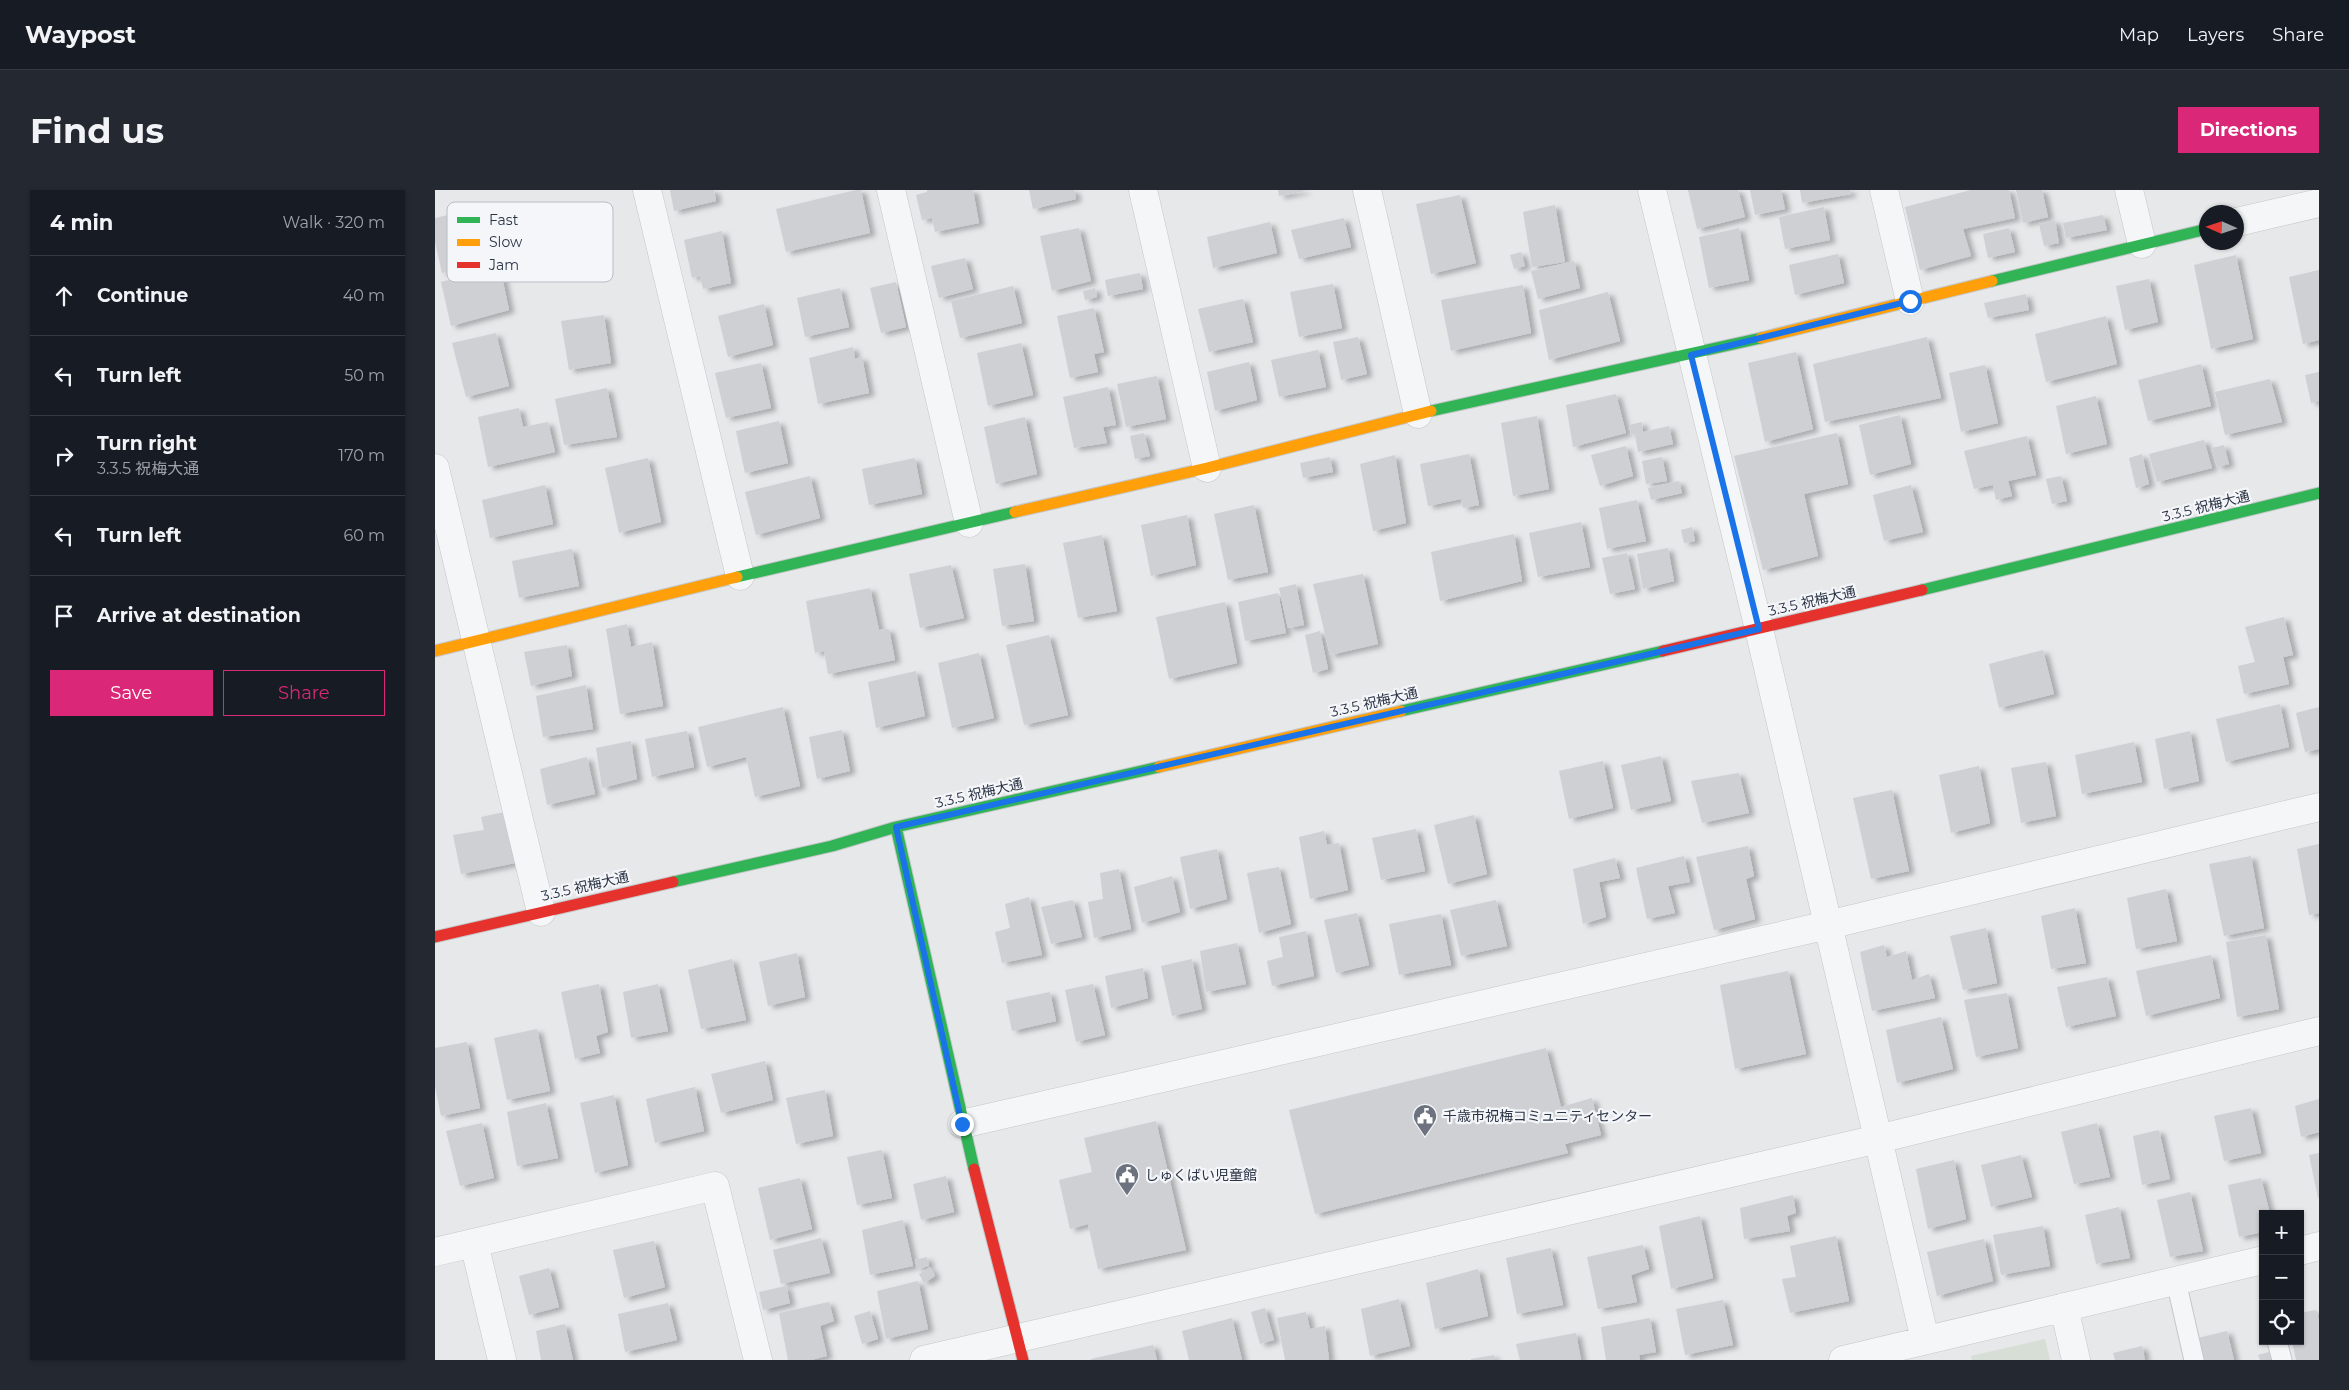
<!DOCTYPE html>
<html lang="en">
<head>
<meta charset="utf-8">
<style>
	:root { --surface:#171b24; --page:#242831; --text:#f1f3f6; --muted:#9ea1a6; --line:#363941; --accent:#db2777 }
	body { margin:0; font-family:Montserrat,"Noto Sans JP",sans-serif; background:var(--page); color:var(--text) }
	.controls { position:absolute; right:15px; bottom:15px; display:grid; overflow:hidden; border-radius:0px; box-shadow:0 1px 4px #0004 }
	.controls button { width:45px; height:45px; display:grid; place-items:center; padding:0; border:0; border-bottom:1px solid var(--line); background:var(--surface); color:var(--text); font:25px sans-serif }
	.compass { position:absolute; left:1764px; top:15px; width:45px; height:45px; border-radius:50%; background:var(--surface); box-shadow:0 1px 4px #0004; rotate:273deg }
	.stop { position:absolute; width:15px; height:15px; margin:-11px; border:4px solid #1a73e8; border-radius:50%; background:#fff }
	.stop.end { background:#1a73e8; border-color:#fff; box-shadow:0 1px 5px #0008 }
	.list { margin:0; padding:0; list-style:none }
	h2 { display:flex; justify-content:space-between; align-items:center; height:65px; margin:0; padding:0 20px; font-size:21px }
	h2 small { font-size:16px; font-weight:400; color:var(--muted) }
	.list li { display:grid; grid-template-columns:32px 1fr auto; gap:15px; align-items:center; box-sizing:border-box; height:80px; padding:0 20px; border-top:1px solid var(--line) }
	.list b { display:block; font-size:19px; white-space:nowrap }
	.list p { margin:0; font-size:16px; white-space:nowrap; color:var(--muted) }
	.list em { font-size:16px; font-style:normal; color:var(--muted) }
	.actions { display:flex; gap:10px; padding:15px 20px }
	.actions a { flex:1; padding:11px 0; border:1px solid var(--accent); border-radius:0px; text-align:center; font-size:18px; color:var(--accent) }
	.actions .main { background:var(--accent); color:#fff }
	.icon { flex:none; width:28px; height:28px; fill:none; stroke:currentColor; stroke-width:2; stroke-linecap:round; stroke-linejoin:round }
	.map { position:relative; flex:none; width:1884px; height:1170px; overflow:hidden; border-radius:0px }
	header { display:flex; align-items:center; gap:30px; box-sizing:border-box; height:70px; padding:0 25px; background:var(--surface); border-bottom:1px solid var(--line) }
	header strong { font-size:24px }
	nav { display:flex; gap:28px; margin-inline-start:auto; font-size:18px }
	.intro { display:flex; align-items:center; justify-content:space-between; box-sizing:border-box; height:120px; padding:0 30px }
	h1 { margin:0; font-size:35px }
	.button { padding:12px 22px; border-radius:0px; background:var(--accent); color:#fff; font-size:18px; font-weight:700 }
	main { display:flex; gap:30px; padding:0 30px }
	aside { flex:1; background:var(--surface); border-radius:0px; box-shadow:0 1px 4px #0004 }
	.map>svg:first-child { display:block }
</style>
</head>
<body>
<header>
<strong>Waypost</strong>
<nav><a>Map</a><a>Layers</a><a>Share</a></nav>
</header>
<div class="intro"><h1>Find us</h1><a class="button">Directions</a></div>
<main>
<aside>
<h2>4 min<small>Walk · 320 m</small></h2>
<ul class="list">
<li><svg class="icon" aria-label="ahead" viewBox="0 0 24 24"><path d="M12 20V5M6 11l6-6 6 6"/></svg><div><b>Continue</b></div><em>40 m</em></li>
<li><svg class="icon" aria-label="left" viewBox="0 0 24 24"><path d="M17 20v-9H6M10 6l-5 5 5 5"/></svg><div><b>Turn left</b></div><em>50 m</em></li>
<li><svg class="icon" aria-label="right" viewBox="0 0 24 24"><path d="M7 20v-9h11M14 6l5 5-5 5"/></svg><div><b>Turn right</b><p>3.3.5 祝梅大通</p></div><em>170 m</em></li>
<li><svg class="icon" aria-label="left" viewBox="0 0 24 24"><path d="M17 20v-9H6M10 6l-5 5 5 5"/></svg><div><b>Turn left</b></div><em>60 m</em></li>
<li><svg class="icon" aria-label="arrive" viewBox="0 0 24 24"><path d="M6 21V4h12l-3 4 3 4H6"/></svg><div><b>Arrive at destination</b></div></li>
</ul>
<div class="actions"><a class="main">Save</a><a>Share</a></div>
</aside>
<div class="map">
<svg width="1884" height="1170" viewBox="0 0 1884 1170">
	<defs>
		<filter id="shadow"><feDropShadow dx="5.5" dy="3" stdDeviation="2.5" flood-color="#0004"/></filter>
	</defs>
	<rect width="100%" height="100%" fill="#e6e8ea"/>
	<path fill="#d6ded6" d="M1610 1149 1615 1170H1537L1536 1166Z"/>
	<path fill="#ced0d3" filter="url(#shadow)" d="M235 0H279L281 11 239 21Z
		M421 0H426L435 43 351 62 341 19Z
		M492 0H538L544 33 500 42 497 28 487 30 481 5 492 2Z
		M594 0H639L641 9 598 19Z
		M843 0H870V1L844 6Z
		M1253 0H1303L1310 27 1262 39Z
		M1315 0H1346L1350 19 1320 25Z
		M1365 0H1415L1416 4 1367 13Z
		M1536 0H1574L1580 28 1528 39 1536 66 1485 80 1470 17Z
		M1581 0H1607L1613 27 1588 33Z
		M1025 5 1041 73 996 84 981 14Z
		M1120 15 1130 72 1097 77 1088 22Z
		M1389 17 1395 50 1350 59 1344 27Z
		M31 21 43 74 7 83 0 52V28Z
		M1668 25 1672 40 1631 48 1628 33Z
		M909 28 916 57 864 69 856 40Z
		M1620 30 1624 53 1609 56 1604 34Z
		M835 32 842 63 778 78 772 47Z
		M644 38 656 91 617 101 605 46Z
		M1304 38 1314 90 1274 98 1264 47Z
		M1574 38 1580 62 1553 68 1548 44Z
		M287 41 296 93 268 99 265 86 257 88 249 50Z
		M1086 62 1090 76 1079 79 1075 65Z
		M1403 64 1409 93 1360 105 1354 75Z
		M1801 65 1818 149 1776 159 1759 75Z
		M530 68 538 99 504 108 496 76Z
		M1139 71 1145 98 1103 109 1096 81Z
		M65 77 74 120 16 136 6 92Z
		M1884 80V150L1868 154 1854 87Z
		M705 83 708 99 673 106 670 90Z
		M1714 89 1723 132 1690 140 1681 96Z
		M461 92 471 137 446 143 435 98Z
		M898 94 907 138 864 147 855 102Z
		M1088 95 1096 143 1016 161 1006 110Z
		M578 96 587 133 525 148 516 111Z
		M405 98 414 137 370 147 362 108Z
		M660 98 662 107 650 110 648 101Z
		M1173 102 1185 151 1114 170 1104 120Z
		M1591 104 1594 120 1553 128 1549 113Z
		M808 109 818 152 774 162 763 119Z
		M329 114 338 155 293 167 283 126Z
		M659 118 669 162 659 164 663 182 635 188 622 126Z
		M169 125 176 173 134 180 126 131Z
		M1671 126 1682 174 1611 192 1600 144Z
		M61 143 74 196 31 207 17 153Z
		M923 147 932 184 906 190 898 152Z
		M1492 147 1506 208 1390 232 1378 174Z
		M586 153 598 205 553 216 542 163Z
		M418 157 420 169 427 167 434 203 383 214 374 168Z
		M883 160 891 197 844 207 836 170Z
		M1361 162 1378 239 1330 252 1313 173Z
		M814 172 822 210 780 221 772 182Z
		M326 173 336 218 291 228 280 183Z
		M1766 174 1776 216 1713 231 1703 190Z
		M1550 175 1563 233 1526 242 1514 183Z
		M1884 182V211L1876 213 1870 185Z
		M722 186 731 229 691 237 682 194Z
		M1835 189 1847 232 1790 245 1780 202Z
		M673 197 681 235 668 237 672 253 639 258 628 207Z
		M172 198 182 247 129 255 120 209Z
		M1181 204 1191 243 1138 257 1131 215Z
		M1661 206 1672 254 1631 264 1621 216Z
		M84 218 88 237 113 232 120 262 53 277 43 227Z
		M1465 225 1476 274 1435 285 1424 235Z
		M1102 226 1114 299 1078 306 1066 233Z
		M590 227 602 284 561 294 549 237Z
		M344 231 353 273 310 283 301 241Z
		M1207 232 1208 242 1234 236 1238 254 1203 262 1200 244 1196 245 1194 235Z
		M709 243 715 266 700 269 695 246Z
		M1402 243 1413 294 1369 304 1383 366 1328 380 1299 266Z
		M1592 246 1601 285 1573 291 1577 306 1561 310 1558 295 1539 299 1529 261Z
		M1769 250 1777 278 1722 292 1714 264Z
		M1789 255 1794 274 1782 277 1777 258Z
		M1191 256 1198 286 1165 296 1156 265Z
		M1034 264 1044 315 1028 318 1026 309 993 316 985 274Z
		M1707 264 1714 294 1701 298 1694 268Z
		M960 265 971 333 938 341 925 274Z
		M895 267 898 282 868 288 865 273Z
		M1227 267 1232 291 1211 294 1207 271Z
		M213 268 226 332 184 343 170 278Z
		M480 268 487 304 434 315 427 279Z
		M375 286 385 328 321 345 310 302Z
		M1626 286 1632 311 1617 314 1611 289Z
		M1244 291 1247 303 1216 310 1213 298Z
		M110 295 118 334 55 348 47 310Z
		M1476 295 1488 342 1449 351 1438 305Z
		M1202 310 1211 351 1172 359 1164 318Z
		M819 315 833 382 793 390 779 324Z
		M752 325 761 375 716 386 706 335Z
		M1146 332 1155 377 1103 387 1094 343Z
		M1257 337 1260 351 1249 353 1246 340Z
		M1079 344 1087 391 1005 411 996 362Z
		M667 345 682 421 643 428 628 353Z
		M1233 358 1239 391 1208 399 1202 364Z
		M137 359 144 396 84 408 77 371Z
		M1192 363 1200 399 1175 404 1167 368Z
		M590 374 599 431 567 436 558 379Z
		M516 375 529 428 485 438 474 384Z
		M928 384 943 454 895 465 878 394Z
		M861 394 869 435 853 438 844 398Z
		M435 398 444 440 454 439 460 470 393 484 389 461 380 463 371 411Z
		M843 403 851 443 810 451 803 412Z
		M790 412 802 473 734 489 721 427Z
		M1849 427 1858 465 1848 467 1854 494 1809 504 1803 476 1820 472 1810 437Z
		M192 434 196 457 217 452 228 516 185 524 171 439Z
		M885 441 893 479 878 483 870 445Z
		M614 445 633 525 589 535 571 455Z
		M132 455 137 486 96 496 89 462Z
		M1608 460 1619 504 1564 518 1554 474Z
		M544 463 559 528 517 538 503 473Z
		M481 481 490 526 441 538 433 492Z
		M151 495 158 539 108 547 101 506Z
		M1845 514 1854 557 1791 572 1781 529Z
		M348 517 365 596 320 607 311 567 272 577 263 537Z
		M1884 517V559L1870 562 1861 523Z
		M407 540 415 581 382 589 374 547Z
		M252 541 259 577 217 587 210 549Z
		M1755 541 1764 591 1729 599 1720 549Z
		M196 551 202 589 167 598 161 558Z
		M1699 552 1707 592 1647 604 1640 565Z
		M1226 566 1236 611 1196 620 1186 575Z
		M152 567 160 604 112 615 105 579Z
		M1168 571 1178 618 1134 629 1124 581Z
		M1611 572 1621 626 1586 633 1576 578Z
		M1544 576 1555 633 1516 643 1504 585Z
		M1304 583 1314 623 1267 633 1256 591Z
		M1457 600 1474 681 1436 689 1418 608Z
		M70 622 80 673 26 684 18 645 49 640 46 627Z
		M1039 625 1052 684 1013 694 999 635Z
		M981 639 990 681 946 690 937 648Z
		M889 641 892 655 904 653 913 700 875 709 864 647Z
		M1884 654V723L1874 725 1862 659Z
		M1313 656 1319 686 1311 689 1320 729 1279 740 1261 667Z
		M782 659 792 709 755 719 745 667Z
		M1249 666 1255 692 1233 696 1240 723 1212 729 1201 678Z
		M1816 666 1829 738 1789 746 1774 674Z
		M1180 668 1185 688 1164 692 1171 727 1148 734 1138 679Z
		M844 677 856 734 824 743 812 683Z
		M684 679 696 739 659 748 653 712 668 709 665 683Z
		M737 686 745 722 707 733 699 697Z
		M1731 699 1742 751 1701 759 1692 708Z
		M594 707 607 765 567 773 560 742 575 738 570 714Z
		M638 710 647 747 616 754 606 717Z
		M1061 710 1072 756 1026 766 1015 720Z
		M1640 718 1651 773 1616 779 1606 726Z
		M922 723 934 775 901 783 889 730Z
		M1006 724 1016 775 964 785 954 734Z
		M1551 738 1562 793 1528 800 1515 746Z
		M871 741 879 786 837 796 832 771 848 767 844 747Z
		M1831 745 1844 819 1802 827 1791 752Z
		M802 753 811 794 771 802 765 761Z
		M1449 755 1452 767 1471 761 1477 790 1494 784 1500 808 1437 821 1425 762Z
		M362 763 370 807 333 816 324 772Z
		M1776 765 1785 808 1711 826 1701 781Z
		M297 769 311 830 266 839 253 780Z
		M757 769 767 819 737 826 726 776Z
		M708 778 713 808 676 818 670 786Z
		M1353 781 1371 864 1300 879 1285 795Z
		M1672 787 1681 826 1631 837 1622 797Z
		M164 794 173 842 161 846 165 863 140 869 126 802Z
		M223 794 233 841 196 848 188 802Z
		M658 794 670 845 641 852 630 800Z
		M615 802 621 831 577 841 571 811Z
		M1572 803 1583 858 1541 867 1529 810Z
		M1506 827 1518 879 1462 893 1451 840Z
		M102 839 115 901 72 910 59 848Z
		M32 852 45 918 6 926 0 896V858Z
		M1111 858 1126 917 1157 908 1166 945 1130 954 1133 963 880 1024 854 920Z
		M330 871 338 910 286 923 276 884Z
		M260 897 269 941 220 953 211 909Z
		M390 900 398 946 361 954 351 908Z
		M179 905 193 975 160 983 145 913Z
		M1884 909V942L1866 947 1860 916Z
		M111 913 123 968 82 976 72 922Z
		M1816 918 1826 963 1789 971 1779 926Z
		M721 931 751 1060 663 1079 653 1034 635 1039 624 990 657 982 649 948Z
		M47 933 59 988 25 996 11 941Z
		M1662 933 1675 987 1639 994 1626 942Z
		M1724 940 1735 989 1707 995 1698 946Z
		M447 960 457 1008 422 1015 412 967Z
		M1884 963V1008H1883L1874 965Z
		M1586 965 1597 1007 1556 1017 1546 975Z
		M1519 970 1531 1029 1493 1039 1481 979Z
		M511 986 519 1022 486 1030 478 994Z
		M365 988 377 1039 335 1050 323 998Z
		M1826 988 1835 1024H1828V1042L1804 1047 1793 995Z
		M1755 1002 1768 1061 1735 1067 1722 1010Z
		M1358 1005 1361 1023 1352 1026 1355 1041 1309 1049 1305 1018Z
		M1684 1017 1695 1068 1661 1074 1650 1025Z
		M1265 1026 1278 1088 1236 1099 1224 1036Z
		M468 1030 478 1076 435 1085 427 1040Z
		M1608 1036 1615 1076 1566 1085 1558 1045Z
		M1401 1046 1414 1111 1355 1123 1347 1089 1361 1087 1355 1056Z
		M386 1048 395 1083 346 1094 338 1060Z
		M1549 1049 1558 1091 1502 1106 1492 1062Z
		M219 1051 230 1097 189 1108 178 1060Z
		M1208 1055 1214 1079 1196 1085 1202 1112 1163 1119 1152 1067Z
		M1116 1058 1128 1115 1082 1124 1071 1068Z
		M492 1067 494 1076 482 1079 480 1070Z
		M495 1077 500 1086 489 1093 484 1084Z
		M114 1078 124 1117 94 1125 84 1086Z
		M1043 1079 1053 1126 1000 1139 991 1093Z
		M483 1091 493 1139 451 1149 442 1101Z
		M351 1096 355 1113 328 1120 324 1102Z
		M964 1109 975 1156 935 1166 926 1119Z
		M1288 1110 1298 1155 1250 1165 1241 1119Z
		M394 1112 399 1131 385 1136 392 1166 376 1170H353L344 1123Z
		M233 1113 242 1150 190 1162 183 1124Z
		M830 1118 839 1150 825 1154 816 1122Z
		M1881 1120 1884 1131V1170H1861L1857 1151H1865V1123Z
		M435 1121 443 1149 427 1154 419 1126Z
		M871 1122 875 1139 890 1136 894 1170H850L842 1128Z
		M797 1128 807 1170H754L747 1141Z
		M1215 1128 1221 1162 1204 1165 1205 1170H1171L1166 1137Z
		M130 1134 138 1170H106L101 1141Z
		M1792 1141 1799 1170H1768L1763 1148Z
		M1141 1143 1146 1170H1085L1081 1154Z
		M718 1155 722 1170H656V1169Z
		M1707 1156 1710 1170H1680L1678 1163Z
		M1834 1162 1836 1170H1825L1823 1165Z
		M1059 1165V1170H1036V1169Z"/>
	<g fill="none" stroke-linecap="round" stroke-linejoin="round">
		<g stroke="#c4c6c8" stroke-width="21">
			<path id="lane" d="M1741 1091 1759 1170
				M1842 1151 1847 1170"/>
		</g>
		<g stroke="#c4c6c8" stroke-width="29">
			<path id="street" d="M212 0 305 386
				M456 0 534 333
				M708 0 772 278
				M932 0 983 224
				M1217 0 1324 439 1490 1150
				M1449 0 1475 111
				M1694 0 1707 54
				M1802 32 1884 13
				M0 278 106 722
				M527 934 1393 735 1884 617
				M39 1053 67 1170
				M1865 1061 1884 1056
				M0 1062 280 996 323 1170
				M1629 1117 1641 1170
				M489 1170 1443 949 1884 841
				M1408 1170 1828 1070"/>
		</g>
		<g stroke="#c4c6c8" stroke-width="13">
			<path id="fast" d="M1557 91 1772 39
				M996 221 1326 148
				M302 387 580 322
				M1487 400 1884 303
				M966 521 1228 461
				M461 637 539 979
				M238 692 397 656 461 637 724 577"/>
		</g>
		<g stroke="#c4c6c8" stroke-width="13">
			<path id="slow" d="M1326 148 1557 91
				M580 322 772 278 996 221
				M0 461 302 387
				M724 577 966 521"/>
		</g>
		<g stroke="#c4c6c8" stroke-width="13">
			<path id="jam" d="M1228 461 1487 400
				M0 747 238 692
				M539 979 588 1170"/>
		</g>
		<use href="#lane" stroke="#f5f6f7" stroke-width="19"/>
		<use href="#street" stroke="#f5f6f7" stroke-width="28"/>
		<use href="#fast" stroke="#30b455" stroke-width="11"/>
		<use href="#slow" stroke="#ff9f0a" stroke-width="11"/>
		<use href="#jam" stroke="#e5322d" stroke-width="11"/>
	</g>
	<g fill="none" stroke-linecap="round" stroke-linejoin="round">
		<path stroke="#1a73e8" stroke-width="6" d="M527 934 461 637 1324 439 1256 165 1475 111"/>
	</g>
	<defs>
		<g id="civic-pin" transform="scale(1.25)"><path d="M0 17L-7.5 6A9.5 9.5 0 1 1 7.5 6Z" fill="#6c737f" stroke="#f4f6f9"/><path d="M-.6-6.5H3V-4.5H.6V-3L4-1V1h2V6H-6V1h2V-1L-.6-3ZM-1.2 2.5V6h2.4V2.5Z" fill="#fff"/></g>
	</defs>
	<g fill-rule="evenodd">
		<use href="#civic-pin" x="990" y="926"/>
		<use href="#civic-pin" x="692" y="985"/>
	</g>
	<g text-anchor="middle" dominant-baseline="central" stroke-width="4.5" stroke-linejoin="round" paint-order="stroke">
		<g font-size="14" fill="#2b3445" stroke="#f4f6f9">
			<text transform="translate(1771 316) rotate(-14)">3.3.5 祝梅大通</text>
			<text transform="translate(1377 411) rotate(-13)">3.3.5 祝梅大通</text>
			<text transform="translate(939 512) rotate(-13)">3.3.5 祝梅大通</text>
			<text transform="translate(544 603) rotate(-13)">3.3.5 祝梅大通</text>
			<text transform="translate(150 696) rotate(-13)">3.3.5 祝梅大通</text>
		</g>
		<g font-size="14" fill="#2b3445" stroke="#f4f6f9" text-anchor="start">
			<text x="1008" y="926">千歳市祝梅コミュニティセンター</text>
			<text x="710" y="985">しゅくばい児童館</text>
		</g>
	</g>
	<rect x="12" y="12" width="166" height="80" rx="8" fill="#f4f6f9" stroke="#b8bcc3" stroke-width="1"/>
	<rect x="22" y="27" width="23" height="6" fill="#30b455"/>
	<rect x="22" y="49" width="23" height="7" fill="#ff9f0a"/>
	<rect x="22" y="72" width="23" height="6" fill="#e5322d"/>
	<g font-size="14" fill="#2b3445">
		<text x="54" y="35">Fast</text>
		<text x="54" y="57">Slow</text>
		<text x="54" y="80">Jam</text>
	</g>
</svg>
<div class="controls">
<button>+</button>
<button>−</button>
<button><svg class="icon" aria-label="locate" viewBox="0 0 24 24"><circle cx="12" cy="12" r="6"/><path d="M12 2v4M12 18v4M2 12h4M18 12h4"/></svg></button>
</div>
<svg class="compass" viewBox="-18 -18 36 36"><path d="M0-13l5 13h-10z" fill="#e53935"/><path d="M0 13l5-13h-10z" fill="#9ea1a6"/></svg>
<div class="stop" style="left:1475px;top:111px"></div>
<div class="stop end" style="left:527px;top:934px"></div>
</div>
</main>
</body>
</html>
